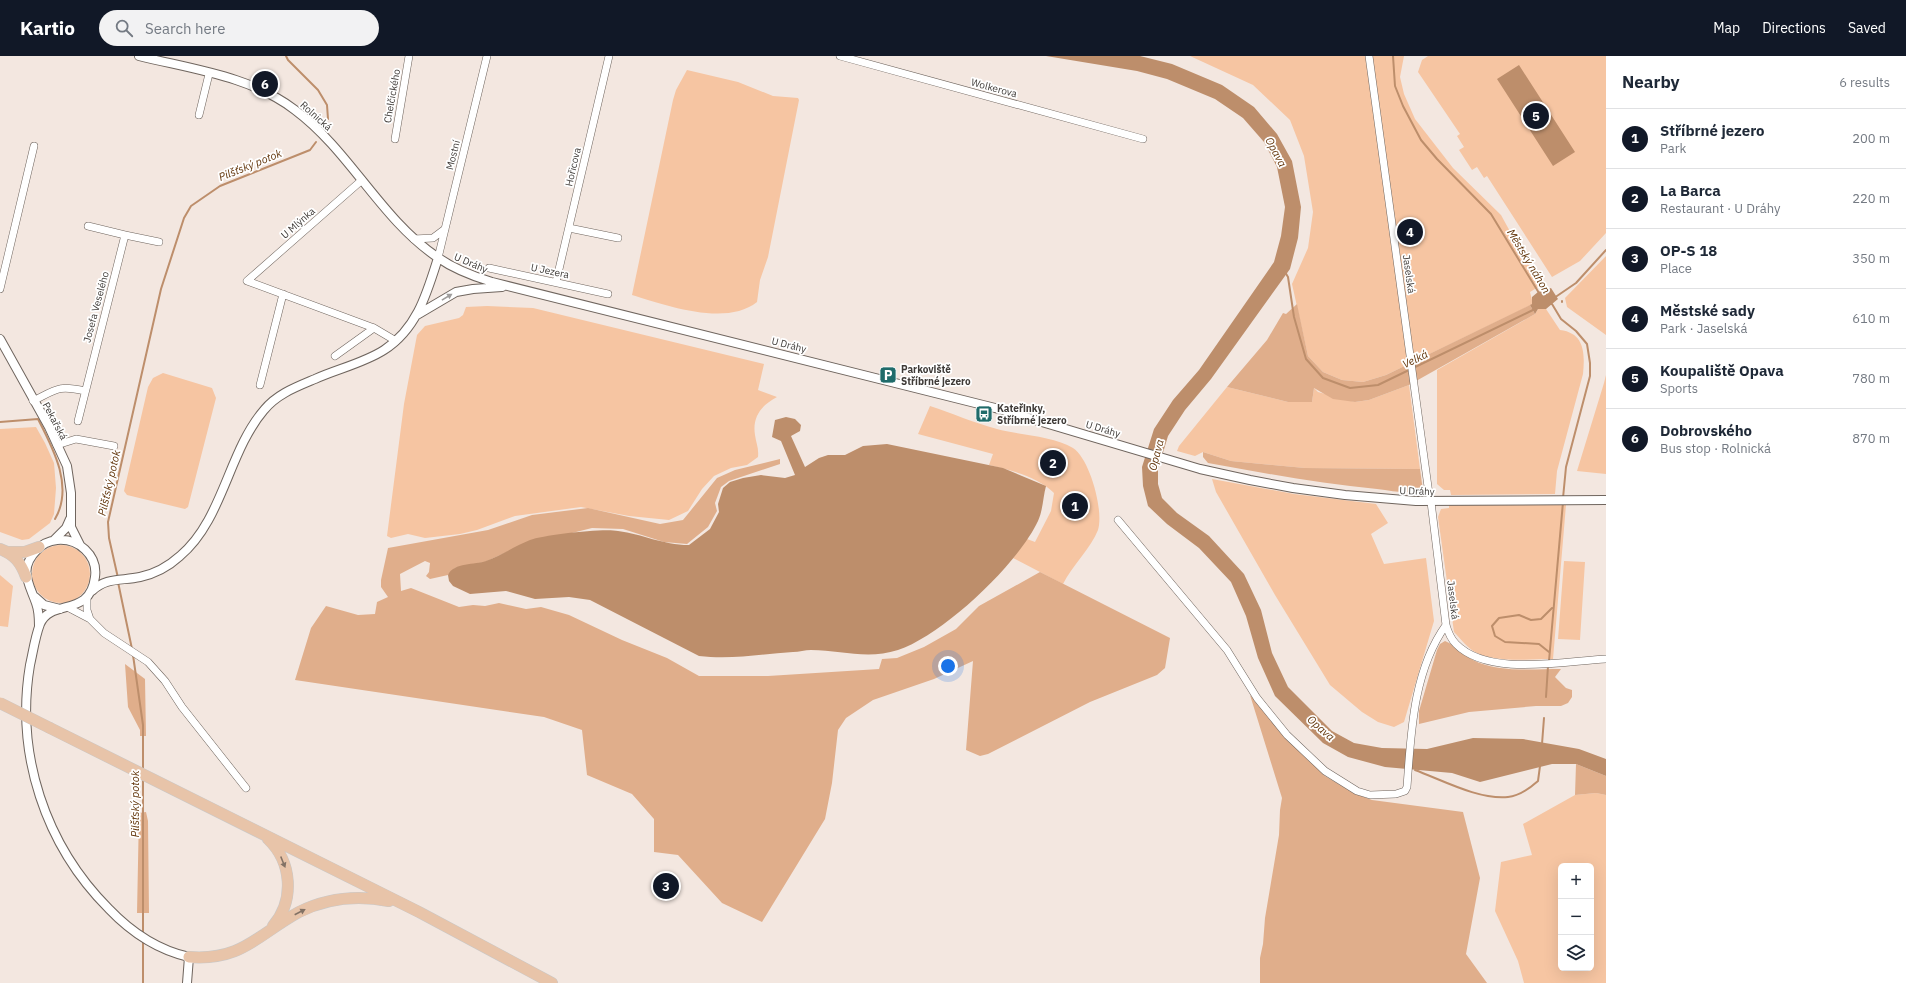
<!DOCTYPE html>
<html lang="en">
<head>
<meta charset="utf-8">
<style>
	:root { --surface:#fff; --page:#f2f2f3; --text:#1f2937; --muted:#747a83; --line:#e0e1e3; --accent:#111827 }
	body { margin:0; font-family:"IBM Plex Sans",sans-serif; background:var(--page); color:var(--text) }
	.controls { position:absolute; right:12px; bottom:12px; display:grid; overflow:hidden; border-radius:6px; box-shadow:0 4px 16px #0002 }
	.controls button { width:36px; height:36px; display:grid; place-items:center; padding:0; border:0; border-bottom:1px solid var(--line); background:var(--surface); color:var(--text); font:20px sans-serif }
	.you { position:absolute; left:948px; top:610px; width:14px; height:14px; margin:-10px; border:3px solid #fff; border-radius:50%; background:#1a73e8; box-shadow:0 0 0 6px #1a73e833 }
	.badge { display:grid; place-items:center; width:26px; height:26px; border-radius:50%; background:var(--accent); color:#fff; font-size:13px; font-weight:700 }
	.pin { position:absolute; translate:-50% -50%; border:2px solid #fff; box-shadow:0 1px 4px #0006 }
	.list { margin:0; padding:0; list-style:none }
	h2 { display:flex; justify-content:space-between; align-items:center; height:52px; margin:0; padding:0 16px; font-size:17px }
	h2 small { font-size:13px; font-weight:400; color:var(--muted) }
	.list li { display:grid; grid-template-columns:26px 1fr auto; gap:12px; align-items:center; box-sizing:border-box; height:60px; padding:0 16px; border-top:1px solid var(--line) }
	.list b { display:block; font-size:15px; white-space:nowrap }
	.list p { margin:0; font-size:13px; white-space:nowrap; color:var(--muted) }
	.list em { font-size:13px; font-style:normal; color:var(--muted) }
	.icon { flex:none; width:22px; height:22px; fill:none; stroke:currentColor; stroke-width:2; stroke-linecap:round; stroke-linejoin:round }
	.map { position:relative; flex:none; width:1606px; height:927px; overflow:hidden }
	header { display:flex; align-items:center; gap:24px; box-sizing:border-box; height:56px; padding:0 20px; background:var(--accent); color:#fff }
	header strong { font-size:19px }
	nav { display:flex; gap:22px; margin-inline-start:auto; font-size:14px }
	.search { width:280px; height:36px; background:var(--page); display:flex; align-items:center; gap:10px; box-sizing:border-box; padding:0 14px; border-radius:22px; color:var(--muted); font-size:15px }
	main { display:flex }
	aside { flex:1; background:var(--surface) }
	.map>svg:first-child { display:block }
</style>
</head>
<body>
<header>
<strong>Kartio</strong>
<div class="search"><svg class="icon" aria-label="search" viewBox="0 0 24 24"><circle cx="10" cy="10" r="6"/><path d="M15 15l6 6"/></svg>Search here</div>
<nav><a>Map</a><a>Directions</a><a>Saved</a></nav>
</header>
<main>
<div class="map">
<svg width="1606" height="927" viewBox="0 0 1606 927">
	<rect width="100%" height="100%" fill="#f3e7e0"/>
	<path fill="#f6c5a2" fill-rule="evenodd" d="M1190 0H1404L1400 21 1404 38 1415 63 1453 112 1501 159 1540 230 1530 236 1533 248 1386 319 1363 326 1342 324 1323 316 1308 300 1292 228 1308 192 1313 156 1304 100 1290 64 1253 29Z
		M1428 0H1606V177L1580 205 1552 221 1487 120 1484 122 1477 111 1472 114 1459 94 1464 91 1457 80 1460 78 1418 16 1422 4Z
		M687 14 738 26 773 40 798 42 799 44 768 201 760 224 757 246C726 271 665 249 632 239L673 44 676 34Z
		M1606 200V279L1567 251 1565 242Z
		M487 250 533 252 764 308 758 334 777 341C762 349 752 360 755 379 756 387 759 392 758 401L747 409 731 412 714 420 702 433 688 455 669 464 629 460 581 451 515 460 477 474 460 478 425 482 408 478 391 482 387 480 404 348 417 279 425 270 459 262 463 259 466 251Z
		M1538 253H1546L1560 274C1585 277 1585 298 1583 318L1557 415 1555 438 1451 439 1450 434H1444L1437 428V314L1535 258Z
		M163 317 212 332 216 342 188 451 185 453 127 439 124 435 148 331 153 322Z
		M1606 319V418L1577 415 1604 327Z
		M1409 329 1420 413 1305 412 1231 405 1203 396 1195 400 1177 395 1179 390 1227 331 1288 346H1312L1314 332 1318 336 1355 346 1369 344Z
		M930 350C952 357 974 367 997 373 1018 379 1054 380 1073 392 1090 403 1104 455 1098 474 1091 492 1072 510 1063 528L1013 502 1027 483 1035 486 1051 455 1054 437C1038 421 1011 414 989 409L993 398 918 378Z
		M36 371 45 387 54 407 56 432 54 458 50 467 29 483 22 484 0 476V373Z
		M1212 423 1294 438 1376 448 1388 467 1371 478 1384 508 1426 502 1434 565 1404 666 1394 671 1378 666 1362 656 1330 629 1275 539 1216 436Z
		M1449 449H1566L1553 603C1529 603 1499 607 1477 597 1468 593 1461 583 1454 576L1438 461 1441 453 1449 452Z
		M32 518a29 29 0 1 1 58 0a29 29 0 1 1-58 0Z
		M1564 505 1585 506 1580 584 1558 583Z
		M0 519 13 530 8 571 0 570Z
		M1596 737 1606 739V927H1524L1518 905 1495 855 1501 806 1532 799 1523 768 1575 739ZM1561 810H1591V912H1561Z"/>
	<path fill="#e0ae8b" d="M1297 248 1308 300 1323 316 1342 324 1363 326 1386 319 1530 249 1535 258 1409 329 1369 344 1355 346 1333 343 1314 332 1312 346H1288L1227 331 1267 284 1283 257 1286 258Z
		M1203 396 1231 405 1305 412 1420 413 1423 435C1408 438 1392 435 1377 433 1320 428 1264 417 1208 407L1203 401Z
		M780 403V408L729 425 721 431 715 447 717 455 708 471 687 488 664 486 623 473 592 472 520 490 485 506 455 512 448 519 430 523 426 520 429 516 430 507 425 505 400 518 401 535 411 532 459 551 473 549 485 550 499 547 526 553 541 551 569 559 622 584 667 602 699 620H768L879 613 882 603 897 602 924 591 956 573 979 550 1040 516 1170 582 1165 612 1157 619 1090 646 988 698 980 700 966 694 973 605 934 623 873 644 846 662 838 674 832 727 825 763 762 866 722 847 678 799 654 796V763L632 738 587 719 582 674 544 661 295 624 311 572 326 550 358 559 375 558 377 546 388 541 381 531V524L388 492 488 474 532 459 588 452 660 468 683 464 717 422 735 414Z
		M1445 585C1455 589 1463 598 1473 604 1498 617 1533 613 1561 613L1555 621 1566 632 1572 634V641L1568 647 1561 650H1536L1469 656 1419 668V655L1437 594 1440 588Z
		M125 608 145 623 146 680H140V674L128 651Z
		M1250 639 1325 720 1354 737 1372 744 1463 756 1480 822 1466 898 1487 927H1260V902L1263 888 1265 862 1279 779 1280 754 1282 742Z
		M1576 708 1606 720V739L1596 737 1575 739Z
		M146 756 148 765 149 857H137L139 757Z"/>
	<path fill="#bd8e6b" d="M1046 0H1140L1172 8 1222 29 1254 51 1277 78 1292 105 1301 151 1298 182 1290 213 1211 323 1185 354 1168 380 1158 413V428L1162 442 1177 457 1209 480 1244 518 1261 554 1272 597 1288 631 1332 675 1354 687 1382 692 1427 693 1473 682 1523 683 1579 693 1606 703V720L1576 708H1552L1480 726 1452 717 1385 711 1348 701 1323 687 1275 640 1258 602 1246 560 1231 526 1199 492 1167 468 1148 450 1143 430 1142 411 1154 373 1173 344 1199 314 1274 206 1281 180 1285 151 1277 111 1264 86 1243 62 1215 43 1167 23 1137 15Z
		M1519 9 1575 96 1553 110 1497 23Z
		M1551 232 1558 243 1546 253H1538L1535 258 1530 249 1532 248V241L1538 236Z
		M786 361 795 363 801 369 800 375 791 380 805 411 819 402 828 399H845L863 390 887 388 1003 412 1046 430C1043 441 1043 454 1038 465 1018 508 943 579 898 594 867 604 841 594 811 594 805 594 799 596 793 596 761 598 731 604 699 600L590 544 569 541 535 543 506 535 470 538 453 530 449 525 448 519C454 506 475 509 486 505 502 499 515 490 530 484 544 479 603 472 618 475 643 478 662 489 689 489L710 473 719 456 718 448 723 432 730 426 743 422 761 419 785 422 795 419 781 385 772 381 775 364Z"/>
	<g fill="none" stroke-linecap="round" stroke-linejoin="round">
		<path stroke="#bd8e6b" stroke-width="2" d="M286 0 288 4 318 34 327 49 328 63
			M1393 0 1395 30 1403 50 1421 84 1437 103 1491 158 1539 237
			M1285 216 1288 221 1294 261 1306 303 1323 322 1350 332 1378 329 1535 253
			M1554 242 1576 227 1606 194
			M1562 245V246
			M1549 248H1552L1561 263 1576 275 1587 288 1590 307V320L1566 411 1563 442
			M0 366 38 363C53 392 74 431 55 463
			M118 522 109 482 108 466 161 233 184 162 191 150 220 130 310 94 316 86
			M118 526 132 593
			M1549 596 1539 588 1505 586 1495 580 1492 570 1499 562 1519 559 1531 564 1541 563 1552 552
			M133 599 143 669V714
			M1549 605 1563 446
			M1546 641 1548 610
			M1542 688 1544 662
			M1415 714C1442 724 1479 744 1508 741 1519 740 1529 733 1538 725L1540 710
			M143 878V722
			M143 927V884"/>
		<g stroke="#6f655e" stroke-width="8">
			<path id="minor" d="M840 0 1143 83
				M1369 0 1429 438
				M199 59 209 18
				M395 83 409 0
				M362 124 247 225 374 272 396 285
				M569 172 618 182
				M125 179 159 186
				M414 183 433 182 445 173
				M438 202 487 0
				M489 212 608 238
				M556 226 609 0
				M0 233 34 90
				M335 300 374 272
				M260 329 283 238
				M33 345C57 333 58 329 85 335
				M78 365 125 179 88 170
				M57 389 76 383 114 390
				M1431 446 1446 569C1448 576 1451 583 1456 588 1488 621 1564 605 1606 603
				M1118 464 1227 594 1257 642 1287 679 1325 715 1357 735 1370 739 1396 738 1405 735 1407 731C1411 677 1413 615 1446 569
				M87 541V554L90 563
				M69 552 90 563 104 577 148 606 165 625 182 651 246 732"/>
		</g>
		<g stroke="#6f655e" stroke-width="10">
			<path id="tertiary" d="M139 0C191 13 251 20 295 54 350 95 380 162 437 201 454 213 472 220 492 226L995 352 1200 413 1250 424 1293 432 1345 439 1416 445 1606 444
				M417 259 456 236 473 233 502 231
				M0 283 49 371 67 410 71 437V471L80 489
				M54 484 66 472 70 463
				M92 535C106 521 122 525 140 521 154 518 169 510 180 500 223 464 228 396 264 354 277 338 296 331 315 323 337 313 364 307 384 294 417 273 427 237 438 202
				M35 541 44 549 60 553
				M39 570C39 562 39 555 36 547 29 527 18 513 37 494 42 488 49 485 57 484 78 482 98 499 95 521 90 562 51 542 40 568 35 581 33 596 30 609 15 698 45 789 109 853 131 876 158 894 189 901L187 927"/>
		</g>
		<g stroke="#c9c8c7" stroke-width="12">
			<path id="primary" d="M0 493C14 498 21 507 26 521
				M7 496H25L39 491
				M50 672 419 856 552 927
				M268 783C292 806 295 844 273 870
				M189 901C242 905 257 879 299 856 327 842 358 839 389 845"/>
		</g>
		<use href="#minor" stroke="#fff" stroke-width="7"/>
		<use href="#tertiary" stroke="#fff" stroke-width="8"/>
		<use href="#primary" stroke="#e8c4a9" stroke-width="11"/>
		<g stroke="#c9c8c7" stroke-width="12" stroke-linecap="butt">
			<path id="primary-bridge" d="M0 647 50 672"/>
		</g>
		<use href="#primary-bridge" stroke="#e8c4a9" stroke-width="11"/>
	</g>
	<defs><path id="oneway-solid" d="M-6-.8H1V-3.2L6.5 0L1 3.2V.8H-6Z"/></defs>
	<use fill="#9f9d9c" href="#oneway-solid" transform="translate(447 241) rotate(-31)"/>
	<g fill="#837265">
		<use href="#oneway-solid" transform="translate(283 806) rotate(68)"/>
		<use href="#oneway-solid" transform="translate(300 856) rotate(-27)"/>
	</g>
	<defs>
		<g id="parking-square" transform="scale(0.9)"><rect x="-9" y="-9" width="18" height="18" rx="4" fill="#1f6b6a" stroke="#fff"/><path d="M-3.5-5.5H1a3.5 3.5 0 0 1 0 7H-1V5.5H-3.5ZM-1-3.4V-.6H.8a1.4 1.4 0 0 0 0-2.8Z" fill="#fff"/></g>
		<g id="bus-square" transform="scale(0.9)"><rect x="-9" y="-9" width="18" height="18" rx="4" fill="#1f6b6a" stroke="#fff"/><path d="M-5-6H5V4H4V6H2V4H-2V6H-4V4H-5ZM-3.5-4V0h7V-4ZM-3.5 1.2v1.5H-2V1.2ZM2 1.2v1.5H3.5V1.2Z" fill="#fff"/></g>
	</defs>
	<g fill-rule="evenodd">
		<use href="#parking-square" x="888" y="319"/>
		<use href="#bus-square" x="984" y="358"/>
	</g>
	<g text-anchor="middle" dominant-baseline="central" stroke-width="3.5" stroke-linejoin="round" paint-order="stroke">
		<g font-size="10" fill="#3f3b38" stroke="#fff">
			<text transform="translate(994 32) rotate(15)">Wolkerova</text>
			<text transform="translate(392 40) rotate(-80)">Chelčického</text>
			<text transform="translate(316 60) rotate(42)">Rolnická</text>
			<text transform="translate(453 99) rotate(-76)">Mostní</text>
			<text transform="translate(573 111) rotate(-77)">Hořicova</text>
			<text transform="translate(298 167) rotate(-41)">U Mlýnka</text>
			<text transform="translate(471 207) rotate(23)">U Dráhy</text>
			<text transform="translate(550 215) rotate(12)">U Jezera</text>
			<text transform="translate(1409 218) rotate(82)">Jaselská</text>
			<text transform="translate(96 251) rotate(-75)">Josefa Veselého</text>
			<text transform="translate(789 289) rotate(14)">U Dráhy</text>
			<text transform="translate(55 365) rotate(62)">Pekařská</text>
			<text transform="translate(1103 373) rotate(17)">U Dráhy</text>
			<text transform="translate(1417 435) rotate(2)">U Dráhy</text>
			<text transform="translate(1453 544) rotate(83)">Jaselská</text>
		</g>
		<g font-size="10" font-weight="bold" fill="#3f3b38" stroke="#fff" text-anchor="start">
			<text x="901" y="313">Parkoviště<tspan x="901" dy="12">Stříbrné jezero</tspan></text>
			<text x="997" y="352">Kateřinky,<tspan x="997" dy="12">Stříbrné jezero</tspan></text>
		</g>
		<g font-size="11" font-style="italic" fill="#613308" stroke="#fff">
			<text transform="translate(1276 96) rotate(62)">Opava</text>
			<text transform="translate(250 109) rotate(-22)">Pilšťský potok</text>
			<text transform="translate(1529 205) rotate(59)">Městský náhon</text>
			<text transform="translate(1415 303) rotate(-26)">Velká</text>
			<text transform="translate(1156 399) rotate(-76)">Opava</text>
			<text transform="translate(109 427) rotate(-77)">Pilšťský potok</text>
			<text transform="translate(1321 672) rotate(41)">Opava</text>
			<text transform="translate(135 748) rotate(-90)">Pilšťský potok</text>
		</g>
	</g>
</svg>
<div class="controls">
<button>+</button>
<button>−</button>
<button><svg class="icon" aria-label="layers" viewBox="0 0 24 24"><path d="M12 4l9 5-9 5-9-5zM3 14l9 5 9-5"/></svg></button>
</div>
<div class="you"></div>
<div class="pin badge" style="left:1075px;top:450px">1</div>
<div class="pin badge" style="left:1053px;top:407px">2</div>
<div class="pin badge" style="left:666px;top:830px">3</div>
<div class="pin badge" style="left:1410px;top:176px">4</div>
<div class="pin badge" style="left:1536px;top:60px">5</div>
<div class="pin badge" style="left:265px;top:28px">6</div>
</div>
<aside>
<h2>Nearby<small>6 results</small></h2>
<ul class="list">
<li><span class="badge">1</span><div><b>Stříbrné jezero</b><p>Park</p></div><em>200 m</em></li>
<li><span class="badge">2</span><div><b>La Barca</b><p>Restaurant · U Dráhy</p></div><em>220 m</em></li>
<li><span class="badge">3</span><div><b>OP-S 18</b><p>Place</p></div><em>350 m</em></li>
<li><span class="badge">4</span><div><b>Městské sady</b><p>Park · Jaselská</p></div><em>610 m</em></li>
<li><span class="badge">5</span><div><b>Koupaliště Opava</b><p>Sports</p></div><em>780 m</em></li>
<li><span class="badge">6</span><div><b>Dobrovského</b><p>Bus stop · Rolnická</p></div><em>870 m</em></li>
</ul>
</aside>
</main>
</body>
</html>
